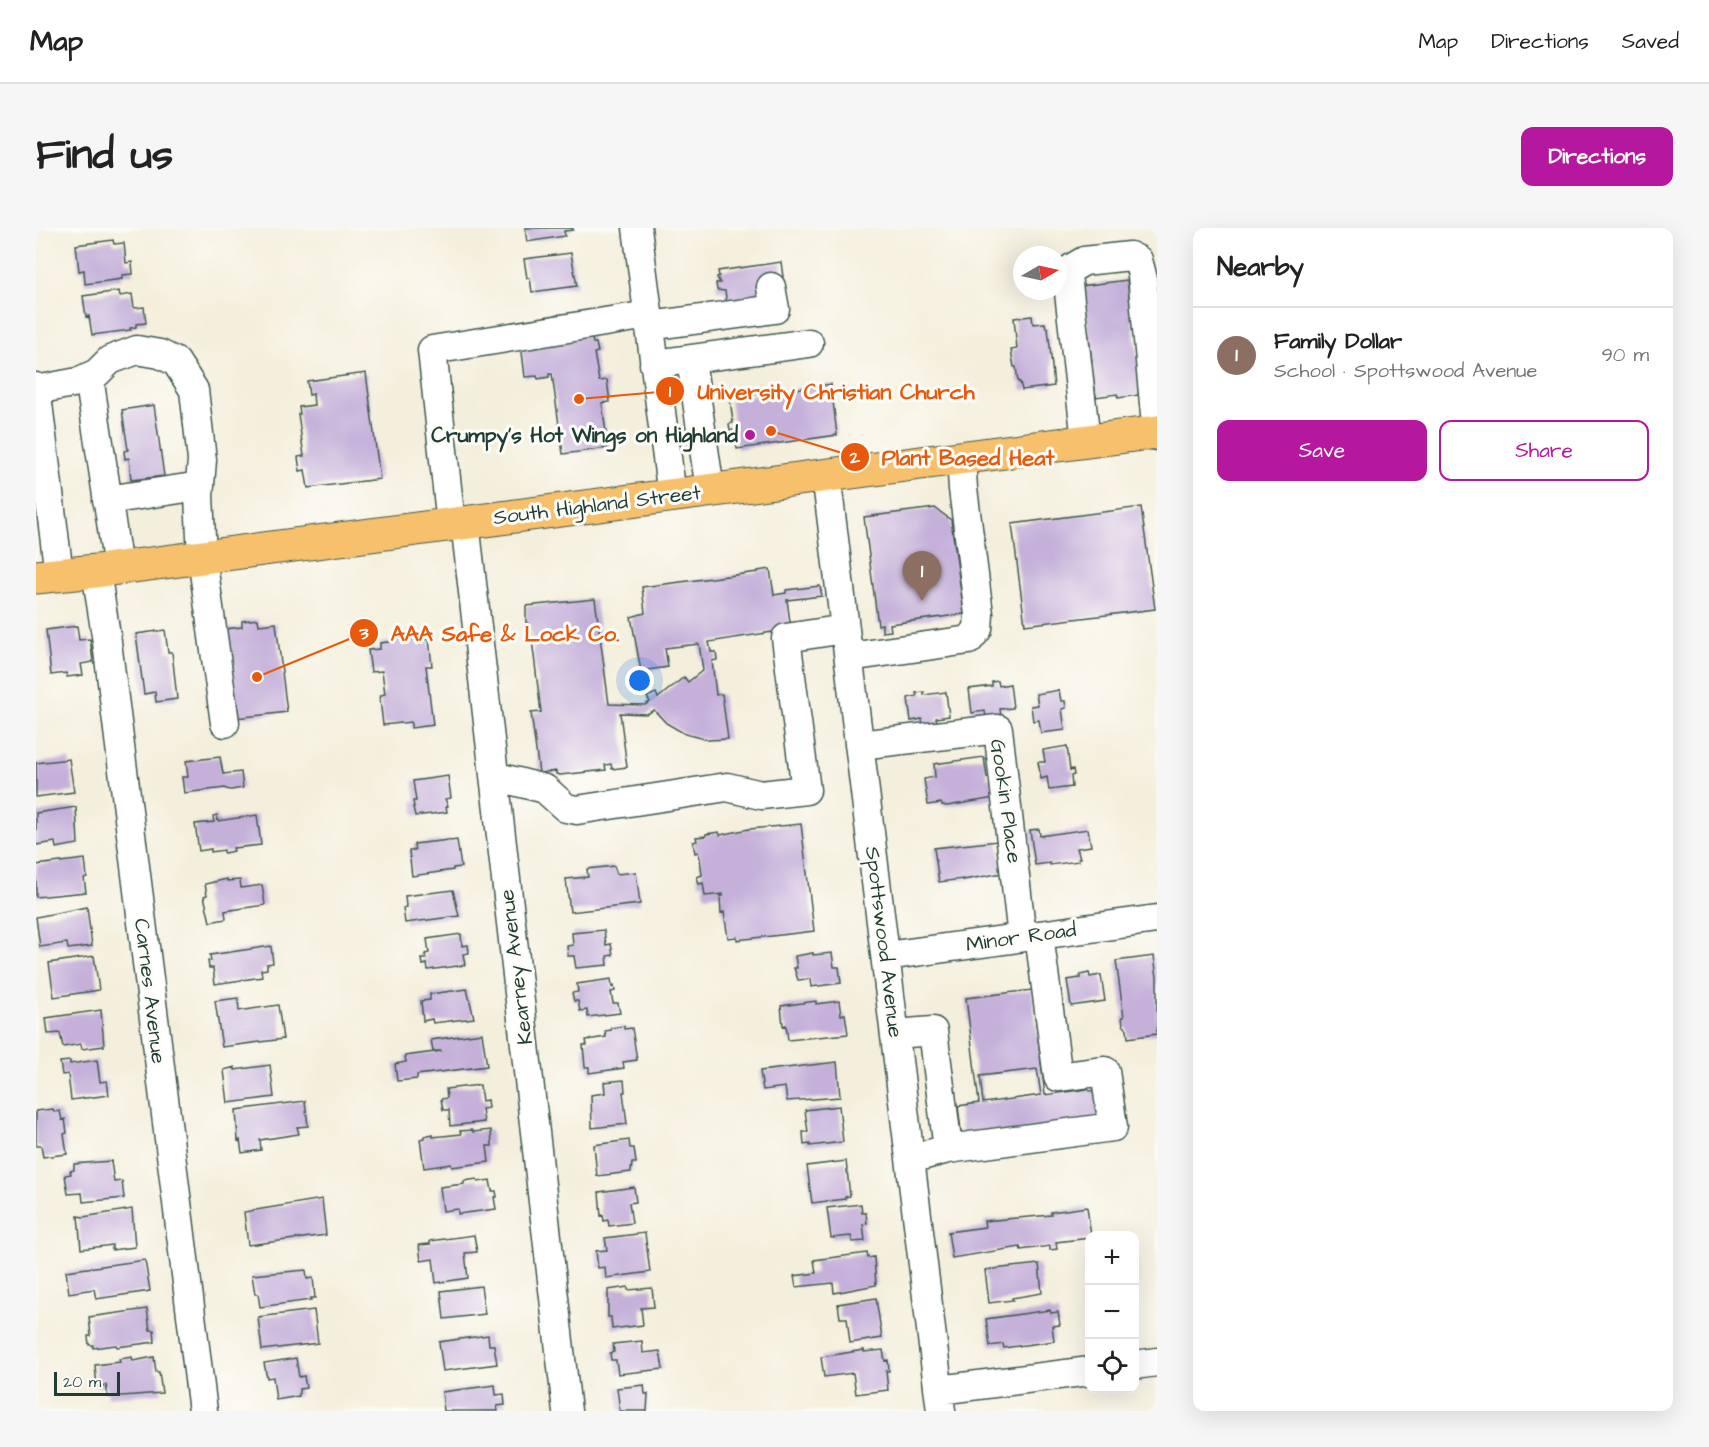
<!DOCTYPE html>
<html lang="en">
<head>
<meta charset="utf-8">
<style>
	:root { --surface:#fff; --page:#f6f6f6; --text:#222; --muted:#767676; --line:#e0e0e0; --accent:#b5179e }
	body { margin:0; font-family:"Architects Daughter",sans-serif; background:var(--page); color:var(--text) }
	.controls { position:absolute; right:18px; bottom:18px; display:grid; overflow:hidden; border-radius:12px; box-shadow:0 6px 24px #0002 }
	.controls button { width:54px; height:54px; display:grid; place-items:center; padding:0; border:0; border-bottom:2px solid var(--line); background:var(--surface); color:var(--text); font:30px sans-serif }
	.compass { position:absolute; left:977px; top:18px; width:54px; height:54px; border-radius:50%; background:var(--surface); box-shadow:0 6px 24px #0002; rotate:81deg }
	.scale { position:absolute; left:18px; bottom:15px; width:66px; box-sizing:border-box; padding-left:6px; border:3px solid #1f3d34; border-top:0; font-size:16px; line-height:21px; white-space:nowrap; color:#1f3d34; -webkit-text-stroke:4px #fdfcf7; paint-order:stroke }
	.you { position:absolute; left:604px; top:453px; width:21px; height:21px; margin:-15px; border:4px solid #fff; border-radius:50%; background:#1a73e8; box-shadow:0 0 0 9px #1a73e833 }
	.badge { display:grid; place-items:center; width:39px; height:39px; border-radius:50%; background:var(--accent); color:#fff; font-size:20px; font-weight:700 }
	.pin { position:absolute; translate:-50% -50px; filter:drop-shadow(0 2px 3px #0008) }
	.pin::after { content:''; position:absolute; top:32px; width:21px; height:18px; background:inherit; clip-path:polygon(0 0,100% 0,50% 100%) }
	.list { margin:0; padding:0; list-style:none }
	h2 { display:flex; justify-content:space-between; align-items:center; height:78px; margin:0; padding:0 24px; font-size:26px }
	h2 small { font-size:20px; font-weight:400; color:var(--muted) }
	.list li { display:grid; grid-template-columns:39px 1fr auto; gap:18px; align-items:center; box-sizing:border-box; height:96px; padding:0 24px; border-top:2px solid var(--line) }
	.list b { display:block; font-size:22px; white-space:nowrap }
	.list p { margin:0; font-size:20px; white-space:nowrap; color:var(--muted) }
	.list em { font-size:20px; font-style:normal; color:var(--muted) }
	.actions { display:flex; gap:12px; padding:18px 24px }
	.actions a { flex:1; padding:14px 0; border:2px solid var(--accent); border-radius:12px; text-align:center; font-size:21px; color:var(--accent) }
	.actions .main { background:var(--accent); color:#fff }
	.icon { flex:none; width:33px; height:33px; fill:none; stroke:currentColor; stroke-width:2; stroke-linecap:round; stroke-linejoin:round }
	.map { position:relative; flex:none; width:1121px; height:1183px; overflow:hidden; border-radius:12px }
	header { display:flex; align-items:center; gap:36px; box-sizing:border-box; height:84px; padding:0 30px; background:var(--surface); border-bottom:2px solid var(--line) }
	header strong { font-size:28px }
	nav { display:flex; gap:33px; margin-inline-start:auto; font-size:21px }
	.intro { display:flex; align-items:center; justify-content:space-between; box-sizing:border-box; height:144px; padding:0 36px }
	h1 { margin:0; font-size:42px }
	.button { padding:15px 27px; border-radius:12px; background:var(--accent); color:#fff; font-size:21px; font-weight:700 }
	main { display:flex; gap:36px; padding:0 36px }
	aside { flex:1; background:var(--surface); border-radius:12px; box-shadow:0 6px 24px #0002 }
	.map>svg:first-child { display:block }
</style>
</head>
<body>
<header>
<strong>Map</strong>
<nav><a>Map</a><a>Directions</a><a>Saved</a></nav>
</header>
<div class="intro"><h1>Find us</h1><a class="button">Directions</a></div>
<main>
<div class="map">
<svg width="1121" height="1183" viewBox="0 0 1121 1183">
	<rect width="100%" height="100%" fill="#fdfcf7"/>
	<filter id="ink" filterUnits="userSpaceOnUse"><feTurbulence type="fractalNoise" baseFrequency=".0167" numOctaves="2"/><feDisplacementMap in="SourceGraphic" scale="12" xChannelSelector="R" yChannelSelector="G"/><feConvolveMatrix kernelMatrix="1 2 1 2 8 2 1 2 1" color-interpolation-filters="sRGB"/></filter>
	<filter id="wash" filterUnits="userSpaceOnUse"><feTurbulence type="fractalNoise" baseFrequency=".008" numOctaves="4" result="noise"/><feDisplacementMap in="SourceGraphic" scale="24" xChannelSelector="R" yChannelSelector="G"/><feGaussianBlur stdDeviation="1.35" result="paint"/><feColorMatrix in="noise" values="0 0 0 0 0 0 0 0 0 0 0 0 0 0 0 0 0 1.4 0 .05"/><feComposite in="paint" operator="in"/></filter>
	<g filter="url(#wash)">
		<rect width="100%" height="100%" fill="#f4efdc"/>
		<g id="blocks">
			<path fill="#c5b0da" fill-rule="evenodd" d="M489 0H537V2L528 3 529 8 491 14Z
				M77 12 78 16 88 15 90 35 96 34 97 46 86 47V51L49 56 48 42 43 43 40 17Z
				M535 25 541 58 496 64 494 50H491L488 31Z
				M745 34 747 49 736 51 728 68 692 82 689 63 681 62 680 55H684L681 49 683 48 682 43Z
				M1091 52 1106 163 1102 164 1103 167 1082 170 1081 166 1060 169 1058 154H1054L1051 134 1056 133 1045 58Z
				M83 63 84 68 96 66 98 80 108 79 110 95 100 96V99L94 100 95 102 56 107 53 88 50 89 47 68Z
				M996 88 997 96 1009 95 1010 100H1012L1018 158 986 162 984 154H982L980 139H978L975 122 981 121 978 90Z
				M555 107 557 115H560L562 124 558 125 563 153 571 152 574 174 566 175 572 220 527 226 516 146H513V149L502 151 501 148 489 149 485 116Z
				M330 145 344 251 272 260 269 242 264 243 262 229 268 228 262 186H264L263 179 278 177 277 166 273 167 271 153Z
				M795 156 801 207 701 221 698 202 694 203 693 196 697 195 694 170Z
				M118 177 128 248 95 252 93 230 89 231 88 223 92 222 86 182Z
				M1105 279 1119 381 989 397 976 296Z
				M899 280 915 292 928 386 854 396 855 403 846 404V396L842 397 828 289Z
				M734 341 738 367 750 365V362L784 358 786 368 751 372 755 401 673 414 675 424H680L681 432 676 433 680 467 686 466 692 511 672 512 649 506 630 495 618 482 611 486 584 485 591 539 576 541 575 536 569 537 570 542 524 547 520 546V543L503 545 495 485 505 484 494 396 490 395V378L559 371 573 476 609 477 614 474 611 469 620 465 622 470 648 449 652 454 667 442 663 416 629 420 632 439 605 443 595 389 609 385 606 359 722 344V343Z
				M222 391 223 397 240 395 251 484 200 490 189 401 206 399V393Z
				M41 398 43 412 54 411 57 434 45 436 47 447 31 449 30 445 15 447 10 402Z
				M129 402 132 424H136L141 471 120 474 119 464 108 466 100 406Z
				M371 409V412L387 410V412L393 411 396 438H390L397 497 375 500V494L347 497 344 471 345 467 349 466 346 443 335 444 332 422 344 421V415L360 413 359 410Z
				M962 453 963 458 974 456 977 480 964 481 965 488 950 490 949 483 936 485 933 461 956 458V454Z
				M1023 462 1025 473H1029L1030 480 1026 481 1029 502 1005 505 1003 492 997 493 995 478 1002 477 1000 466Z
				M888 464V467L910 464 913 488 900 490 902 497 887 499 886 491 875 493 872 470 881 468 880 465Z
				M1031 518 1034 542 1037 541 1038 547 1035 548 1036 559 1013 562 1011 549 1005 551 1002 534H1009L1007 522Z
				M184 529 187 546 205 544 207 560 195 562 190 561 189 560 148 565 146 549H152L150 533Z
				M948 529 951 550 956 549 959 570 911 578 906 577 905 575 892 577 888 551 899 549 898 536Z
				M33 531 38 564 0 569V535Z
				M412 548 415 570 409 571 412 578 410 579 411 584 379 588 377 579H378L377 573H380L377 553Z
				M40 579 42 616 20 620 19 614 0 617V585Z
				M181 587 182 593 221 587 225 617 197 620 198 623 188 625V622L175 624V621L163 623 159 596 178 594 177 588Z
				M765 596 778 703 701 712V709L692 710 688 684 685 685 684 668H687V666L669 668 667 655 663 656 661 649 666 647 664 630 662 624 659 625 657 614 661 613 660 609 670 608V606L683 604 684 607 689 606 713 601Z
				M1003 601 1004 608 1052 601 1055 618 1041 620 1044 630H1042L1043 633 1014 637V635L999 637 994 602Z
				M413 612 414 613 421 612 425 639 417 640V642L376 648 373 623 379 622 378 616Z
				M962 613 967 645 927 652V651L903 654 898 620Z
				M49 631 51 649 48 650 50 664 0 669V637Z
				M578 638 581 646 600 644 604 676 534 684 530 651 552 649 551 641Z
				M191 651V653L204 652 205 660 226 657 229 677 189 683 190 691 174 694 168 668 171 667 169 656Z
				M417 662 423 688 369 695 367 680 370 679 369 668Z
				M51 679 56 718 32 721 31 715 4 719 0 689Z
				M568 702 570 717 575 716 577 727 571 728 572 737 540 740 538 728H532L531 718 537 717 536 705Z
				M425 706 426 718 432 717 433 725 427 726 429 737 392 742 391 736 387 737 386 731H390L389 726 393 725 391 711Z
				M235 718 237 735 231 736V741L225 742 226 749 179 756 177 740H173L172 733H175L174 727Z
				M777 725V727L796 725 798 739H803L805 755 775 759 774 751 762 752 758 740H761L759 728Z
				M58 728 63 762 18 769 13 735Z
				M1118 728 1121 749V806L1092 810 1091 801 1087 797 1086 789H1088L1080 733Z
				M1053 745 1054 749 1065 747 1069 773 1035 778 1031 752 1044 750V747Z
				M575 751 576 759 578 758 579 763 575 764 577 775H582L584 785 552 789 551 782 544 783 542 773H538L536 765 542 764 541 756Z
				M431 761 438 790 397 795 396 791 387 793 385 773 394 772V766Z
				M996 762 1009 867 1052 861 1053 863 1062 862 1066 892 926 911 922 878 943 875 930 770ZM1001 841 1005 867 947 875 944 848Z
				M202 770 203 783 242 777 247 811 186 819 179 773Z
				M780 773V776L803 773 805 787 809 786 812 806 752 812 750 797 747 798 745 778Z
				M65 782 68 818 46 821 45 816 27 819 24 805 12 806 10 790Z
				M588 798V801L596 800 601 832 587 834 588 840 553 845V839H549L547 817H551L550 812 570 809 569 803 575 802V800Z
				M446 805 451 838 381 847V851L361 853 359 836 370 834 369 828 406 823H397L395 812Z
				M61 832 64 854 71 853 73 867 35 872 32 846 26 847 24 834 34 833V836Z
				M801 834 804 869 751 873 749 859 727 862 724 843Z
				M234 837 238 869 192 875 188 842 199 839V842Z
				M588 852 589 864H587L591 896 556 900 555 867 569 865 568 854Z
				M444 857 446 873 451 872 452 880 446 881 448 894 414 898 413 882H407L405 871 411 870 410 861Z
				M269 873 272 898 261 899 263 906 224 912 225 922 206 925 204 912 202 913 200 882Z
				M803 878 807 914 774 918V916L768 917 767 904H772L769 882Z
				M17 881 18 884 24 883 26 892 29 891 31 905 28 906 31 926 7 929 5 918H0V883Z
				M436 902 437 904 455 902 456 918H451L453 934 416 939 415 936 388 940 384 911 388 910V908L397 906V909L425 906 424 903Z
				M593 912 594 920H598L600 935H596L595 944 561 948 558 917Z
				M75 933 78 954 86 953 88 970 47 974 46 965 32 966 29 947 35 946 34 943 38 942V936Z
				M810 933 814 968 809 969V971L776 975 771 938Z
				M441 951 442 954 454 952 456 963H460L461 969H458L460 981 422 986V981L407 983 404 959 428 956V953Z
				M598 959 600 974 593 975 596 995 573 998 572 992 568 993 567 987 565 988 563 964Z
				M286 971 290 1007 212 1017 208 984Z
				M825 976 826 985H830L831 995 827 996 829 1013 816 1014 815 1008 795 1010 791 980Z
				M1051 979 1055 1008 1054 1010 1020 1014 1021 1021 1014 1022V1018L985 1022 984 1019 916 1030 912 1004 949 999 948 993 1015 987V984Z
				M96 981 99 1019 76 1022V1017L45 1021 42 988 47 989Z
				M609 1005 614 1044 570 1050 569 1039 562 1040 560 1023 571 1022 569 1010Z
				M438 1007 441 1024 429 1025 432 1050 400 1055 397 1031 385 1033 383 1017 394 1016V1013Z
				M831 1025 832 1030 838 1029 840 1057 798 1065 797 1055 760 1059 758 1048 780 1045 778 1032Z
				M109 1032 114 1063 60 1071 58 1061 33 1065 30 1043Z
				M1003 1036 1006 1065 976 1070 977 1072 953 1075 949 1042Z
				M270 1042 271 1051 277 1050 279 1070H274L275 1072 224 1079 222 1066H219L216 1047Z
				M445 1058 449 1086 408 1091 405 1063Z
				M592 1059V1062L616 1060 618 1079 605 1080 607 1097 576 1101 575 1089H572V1062Z
				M840 1070 846 1110 814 1115 811 1090H804L802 1076Z
				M111 1081 114 1102H118L119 1114 81 1119 80 1117 57 1120V1117H53L52 1108H55L53 1089Z
				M278 1082 282 1115 226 1122 222 1089Z
				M1014 1082 1015 1085 1022 1084 1024 1097 1016 1098 1018 1113 968 1120 967 1116 954 1118 950 1091Z
				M452 1107 453 1117H458L461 1136 407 1143 403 1114Z
				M606 1113 607 1125 624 1123 627 1141 582 1146 580 1132H575L574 1125 578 1124 577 1116Z
				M828 1122V1124L847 1122 849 1133 852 1132 853 1143H850L852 1162 820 1166 817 1145 788 1149 785 1129Z
				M96 1129 97 1133 118 1129 120 1144H123L126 1165 72 1169 70 1157 61 1159 59 1137 84 1134 83 1131Z
				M260 1130 263 1149 268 1148 270 1160 263 1161V1168L240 1172 237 1149 231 1150 228 1135Z
				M459 1157 460 1167 468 1166 469 1177 461 1178 462 1183H408L406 1164Z
				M608 1157 609 1166H612L611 1183H584L581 1160Z"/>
		</g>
	</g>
	<g filter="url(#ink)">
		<use href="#blocks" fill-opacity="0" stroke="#3f584d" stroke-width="1.5"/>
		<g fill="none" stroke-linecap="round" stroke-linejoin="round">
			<g stroke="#3f584d" stroke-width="31">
				<path id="minor" d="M601 0 636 268
					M613 98 739 81 735 59
					M655 132 674 262
					M618 136 773 115
					M53 149 82 340
					M0 159 23 347
					M0 162 42 154 61 145 74 132 101 122 124 126 140 134 158 162 166 232 163 268 166 329 189 495
					M1050 213 1031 47 1036 40 1048 33 1094 28 1102 32 1106 47 1121 208
					M790 246 905 1183
					M71 272 164 258
					M429 294 531 1183
					M415 296 396 122 612 87
					M60 343 71 414 167 1183
					M813 429 933 412 942 401 943 386 927 261 925 229
					M823 517 962 501 986 709
					M458 548 509 561 530 580 541 582 691 559 725 567 770 562 750 410 809 401
					M850 728 1121 691
					M859 806 897 803 912 921
					M874 931 912 921 1077 899 1069 843 1022 849 1003 707
					M1098 1137 1121 1134
					M903 1162 1054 1143"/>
			</g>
			<g stroke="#3f584d" stroke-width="35">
				<path id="major" d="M0 349 60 343 1121 204"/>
			</g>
			<use href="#minor" stroke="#fff" stroke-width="28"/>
			<use href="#major" stroke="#f7c06c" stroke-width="33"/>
		</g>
	</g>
	<circle fill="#b5179e" stroke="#fdfcf7" stroke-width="2" cx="714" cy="207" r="6"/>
	<g text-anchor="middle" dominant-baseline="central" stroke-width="6" stroke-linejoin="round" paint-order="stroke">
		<g font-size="21" font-weight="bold" fill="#1f3d34" stroke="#fdfcf7" text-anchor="end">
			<text x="702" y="207">Crumpy's Hot Wings on Highland</text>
		</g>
		<g font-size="21" fill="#1f3d34" stroke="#fdfcf7">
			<text transform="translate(561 277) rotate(-7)">South Highland Street</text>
			<text transform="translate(970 573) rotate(82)">Gookin Place</text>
			<text transform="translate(985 709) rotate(-8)">Minor Road</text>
			<text transform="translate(848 714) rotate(83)">Spottswood Avenue</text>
			<text transform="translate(480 739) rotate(-97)">Kearney Avenue</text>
			<text transform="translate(114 763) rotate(83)">Carnes Avenue</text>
		</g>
	</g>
	<path fill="none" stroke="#e8590c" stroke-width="2" d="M543 171L634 163M735 203L819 229M221 449L328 405"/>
	<g fill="#e8590c" stroke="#fdfcf7" stroke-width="2">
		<circle cx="543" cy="171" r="6"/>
		<circle cx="735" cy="203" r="6"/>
		<circle cx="221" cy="449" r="6"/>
		<circle cx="634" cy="163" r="15"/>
		<circle cx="819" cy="229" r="15"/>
		<circle cx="328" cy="405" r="15"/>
	</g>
	<g font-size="18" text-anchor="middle" font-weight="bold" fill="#fff">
		<text x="634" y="169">1</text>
		<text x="819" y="235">2</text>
		<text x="328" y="411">3</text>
	</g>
	<g font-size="22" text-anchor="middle" font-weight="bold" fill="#e8590c" stroke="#fdfcf7" stroke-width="6" stroke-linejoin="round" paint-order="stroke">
		<text x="800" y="171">University Christian Church</text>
		<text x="932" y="237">Plant Based Heat</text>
		<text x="469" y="413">AAA Safe &amp; Lock Co.</text>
	</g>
</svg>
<div class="controls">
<button>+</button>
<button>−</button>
<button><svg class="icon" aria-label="locate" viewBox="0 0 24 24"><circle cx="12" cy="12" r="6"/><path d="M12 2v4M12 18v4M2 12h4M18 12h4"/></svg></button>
</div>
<svg class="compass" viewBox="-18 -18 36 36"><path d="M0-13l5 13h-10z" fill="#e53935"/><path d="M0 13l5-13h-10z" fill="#767676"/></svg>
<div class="scale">20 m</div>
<div class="you"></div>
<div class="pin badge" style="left:886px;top:373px;background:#8d6e63">1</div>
</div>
<aside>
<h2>Nearby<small></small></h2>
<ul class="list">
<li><span class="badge" style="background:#8d6e63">1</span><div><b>Family Dollar</b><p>School · Spottswood Avenue</p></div><em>90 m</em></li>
</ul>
<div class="actions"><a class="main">Save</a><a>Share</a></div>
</aside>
</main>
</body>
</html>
